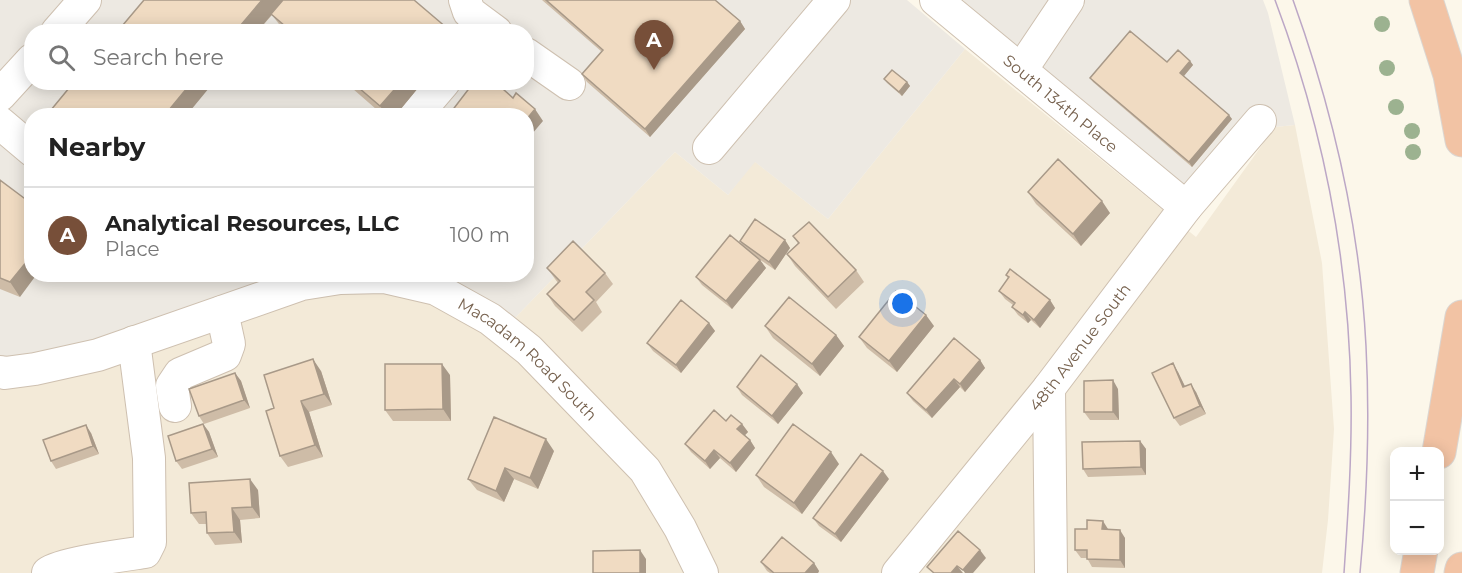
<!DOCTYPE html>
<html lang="en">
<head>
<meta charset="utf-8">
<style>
	:root { --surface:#fff; --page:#f2f2f2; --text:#222; --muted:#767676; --line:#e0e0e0; --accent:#774f39 }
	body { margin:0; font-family:Montserrat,sans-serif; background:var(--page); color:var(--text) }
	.controls { position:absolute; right:18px; bottom:18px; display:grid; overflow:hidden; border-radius:12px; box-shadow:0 3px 15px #0003 }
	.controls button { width:54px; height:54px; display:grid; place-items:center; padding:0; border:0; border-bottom:2px solid var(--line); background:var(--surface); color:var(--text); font:30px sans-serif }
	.you { position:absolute; left:903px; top:304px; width:21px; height:21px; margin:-15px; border:4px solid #fff; border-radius:50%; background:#1a73e8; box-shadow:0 0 0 9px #1a73e833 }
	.badge { display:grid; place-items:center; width:39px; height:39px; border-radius:50%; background:var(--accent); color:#fff; font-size:20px; font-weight:700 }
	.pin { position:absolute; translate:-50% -50px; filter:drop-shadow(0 2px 3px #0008) }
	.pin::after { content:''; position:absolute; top:32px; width:21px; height:18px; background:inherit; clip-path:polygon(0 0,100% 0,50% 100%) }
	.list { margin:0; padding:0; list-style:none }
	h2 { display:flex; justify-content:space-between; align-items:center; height:78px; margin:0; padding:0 24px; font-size:26px }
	h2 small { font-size:20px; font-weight:400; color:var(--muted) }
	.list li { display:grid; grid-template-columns:39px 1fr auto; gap:18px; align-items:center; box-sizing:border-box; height:96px; padding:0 24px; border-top:2px solid var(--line) }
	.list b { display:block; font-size:22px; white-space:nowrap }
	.list p { margin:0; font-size:20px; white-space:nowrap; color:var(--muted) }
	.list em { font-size:20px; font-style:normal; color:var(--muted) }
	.icon { flex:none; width:33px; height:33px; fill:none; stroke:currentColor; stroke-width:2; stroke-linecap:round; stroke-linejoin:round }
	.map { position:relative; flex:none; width:1462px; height:573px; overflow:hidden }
	.search { position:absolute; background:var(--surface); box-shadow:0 3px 15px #0003; left:24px; top:24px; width:510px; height:66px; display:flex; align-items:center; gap:15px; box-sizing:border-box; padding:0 21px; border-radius:24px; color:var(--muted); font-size:22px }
	.panel { position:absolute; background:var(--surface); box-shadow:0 3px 15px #0003; left:24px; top:108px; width:510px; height:174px; border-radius:24px }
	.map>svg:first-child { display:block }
</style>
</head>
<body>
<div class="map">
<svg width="1462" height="573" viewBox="0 0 1462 573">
	<rect width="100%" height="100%" fill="#fcf7ea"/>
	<path fill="#f3ead8" d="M965 49 1196 237 1275 127 1295 125 1322 263 1334 429 1328 520 1322 573H716L513 320 675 152 728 195 754 161 828 219Z
		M341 288 433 299 484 327 637 477 691 573H0V382Z"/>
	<path fill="#ede9e2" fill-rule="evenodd" d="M0 0H907L965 49 828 219 755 162 728 195 675 152 513 320 432 275 526 274V116H32V274L287 275 94 342 33 356 0 359ZM32 32H526V82H32Z
		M963 0H1263L1268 13 1295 125 1275 127 1249 111 1183 189Z"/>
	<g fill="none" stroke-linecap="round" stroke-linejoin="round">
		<g stroke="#cec0b0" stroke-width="34">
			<g id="minor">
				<path d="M465 0 469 12 496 32"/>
				<path id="s1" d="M936 0 1186 207"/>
				<path d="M57 32 85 0"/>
				<path d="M526 54 569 84"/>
				<path d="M1021 70 1068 0"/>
				<path d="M0 95 32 60"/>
				<path d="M415 116 444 82"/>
				<path d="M0 123 32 150"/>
				<path d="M709 148 834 0"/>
				<path id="s2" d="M0 372 5 373 35 369 98 355 302 284 340 278 384 277 436 289 490 319 529 350 645 470 680 528 702 573"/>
				<path d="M1049 388 1051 573"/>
				<path d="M175 406 172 386 180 374 225 355 229 344 222 312"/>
				<path d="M48 573C61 563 125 555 145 552L150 542 149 458 134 342"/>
				<path id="s3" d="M898 573 1049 388 1186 207 1260 121"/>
			</g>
		</g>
		<g stroke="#dbd6d1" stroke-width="35">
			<path id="highway" d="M1426 0 1450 75 1462 140
				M1439 452 1462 317
				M1417 573 1421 550
				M1461 573 1462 569"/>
		</g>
		<use href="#minor" stroke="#fff" stroke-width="32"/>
		<use href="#highway" stroke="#f2c3a4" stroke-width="33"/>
		<path stroke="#bca7c6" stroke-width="1.5" d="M1275 0C1323 127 1349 260 1351 396 1352 455 1348 514 1344 573
			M1293 0C1333 111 1360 228 1366 346 1370 422 1367 498 1360 573"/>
	</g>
	<g fill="#9cb290">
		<circle cx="1382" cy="24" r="8"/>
		<circle cx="1387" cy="68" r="8"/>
		<circle cx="1396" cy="107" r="8"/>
		<circle cx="1412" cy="131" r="8"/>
		<circle cx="1413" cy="152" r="8"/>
	</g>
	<path fill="#cebca7" d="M144 0 449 32H285L282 28 272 15 257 32H117Z
		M542 0H715L740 21 745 29 650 137 587 82 582 74 602 52Z
		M1190 61 1193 65 1184 76 1232 119 1192 167 1093 82 1090 78 1167 62Z
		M884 79 907 82 910 86 902 96 887 83Z
		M345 82H423L395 116H384Z
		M0 180 20 297 0 289Z
		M1028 192 1110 213 1081 246 1036 204Z
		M793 236 856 270 864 282 836 309 795 266 787 254 798 243Z
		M785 240 790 248 775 270 759 259 766 268 732 309 702 285 696 277 742 245 740 241Z
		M547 268 605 273 613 284 596 302 602 312 582 332 555 306 547 294 558 283Z
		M1006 275 1050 300 1055 308 1040 328 1031 320 1028 323 1018 315 1012 307 1013 305 1005 299 999 291 1008 279Z
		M709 323 715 331 681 373 653 351 647 343Z
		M765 326 836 335 844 346 820 376 773 338Z
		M934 326 897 372 867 348 859 337Z
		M980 360 985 368 965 392 960 387 932 418 913 401 907 393Z
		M321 371 332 405 309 412 323 457 288 467 280 456 274 408Z
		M1178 372 1185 386 1196 392 1206 414 1180 426 1174 418Z
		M235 373 241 381 250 408 204 424 199 416Z
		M450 375 451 421H393L385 410Z
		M737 387 803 393 778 424 742 395Z
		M1118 389 1119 420H1090L1084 412Z
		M726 421 742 424 748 432 745 435 750 440 755 448 736 472 720 458 710 469 691 452 685 444Z
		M203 424 209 432 218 457 182 469 176 461Z
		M91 433 99 454 56 469 51 461Z
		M1140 441 1146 449V475L1088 477 1083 469Z
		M554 451 538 489 514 479 504 502 477 490 468 479Z
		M839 464 802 514 764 487 756 475Z
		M889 479 841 542 819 526 813 518Z
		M258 490 260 518 240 520 242 543 215 545 207 533 206 524H199L191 513Z
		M1108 529 1125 538V568L1092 567 1087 558H1081L1075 550Z
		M761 562 814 563 819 571 818 573H770L767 571Z"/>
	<path fill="#a89988" d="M262 0H284L257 32H235Z
		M740 21 745 29 650 137 645 129Z
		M1190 61 1193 65 1183 77 1180 73Z
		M192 82H214L186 116H164Z
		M401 82H423L395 116H387L380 106Z
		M907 82 910 86 902 96 899 92Z
		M535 109 543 121 526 141V120Z
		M1229 115 1232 119 1192 167 1189 162Z
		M1102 201 1110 213 1081 246 1073 234Z
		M785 240 790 248 775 270 769 262Z
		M32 255V274H37L20 297 10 282Z
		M760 260 766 268 732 309 726 301Z
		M1050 300 1055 308 1040 328 1034 320Z
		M1025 312 1031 320 1028 323 1023 315Z
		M926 315 934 326 897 372 889 361Z
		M709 323 715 331 681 373 676 365Z
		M836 335 844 346 820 376 812 364Z
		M313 359 321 371 332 405 324 394Z
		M980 360 985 368 965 392 960 384Z
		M1173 363 1178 372 1189 395 1183 387Z
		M442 364 450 375 451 421 443 409Z
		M235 373 241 381 250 408 244 400Z
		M954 379 960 387 932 418 926 410Z
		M1113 380 1118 389 1119 420 1113 412Z
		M797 384 803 393 778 424 772 416Z
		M1191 384 1196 392 1206 414 1200 406Z
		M301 401 309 412 323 457 315 445Z
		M203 424 209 432 218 457 212 449Z
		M742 424 748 432 743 437 737 429Z
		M86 425 91 433 99 454 93 446Z
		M546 439 554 451 538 489 530 478Z
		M750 440 755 448 736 472 730 463Z
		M1140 441 1146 449V475L1141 467Z
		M714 450 720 458 710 469 705 461Z
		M831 452 839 464 802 514 794 503Z
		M505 468 514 479 504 502 496 491Z
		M883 471 889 479 841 542 835 534Z
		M250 479 258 490 260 518 252 507Z
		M232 508 240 520 242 543 234 532Z
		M1103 521 1108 529V537L1102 529Z
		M1120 530 1125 538V568L1120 560Z
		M640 550 646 559V573H640Z
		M980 550 986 558 973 573H965L963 570Z
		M814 563 819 571 818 573H805Z
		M957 566 963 573H951Z"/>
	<path fill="#f0dbc2" stroke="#a89988" stroke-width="1.5" d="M144 0H262L235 32H117Z
		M283 0H414L447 28 444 32H292L271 14Z
		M546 0H715L740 21 645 129 582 74 603 50Z
		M1130 31 1167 62 1178 50 1190 61 1180 73 1229 115 1189 162 1090 78Z
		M892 70 907 82 899 92 884 79Z
		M74 82H192L164 116H46Z
		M352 82H401L380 106Z
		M474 82H495L513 98 516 93 535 109 526 120V116H480L479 114 478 116H448Z
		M1058 159 1102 201 1073 234 1028 192Z
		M0 180 32 204V255L10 282 0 278Z
		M755 219 785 240 769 262 740 241Z
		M809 222 856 270 828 297 787 254 799 243 793 236Z
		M730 235 760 260 726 301 696 277Z
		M573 241 605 273 586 292 594 300 574 320 547 294 560 281 547 268Z
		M1010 269 1050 300 1034 320 1025 312 1023 315 1012 307 1015 303 999 291 1009 277 1006 275Z
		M896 291 926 315 889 361 859 337Z
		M789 297 836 335 812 364 765 326Z
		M681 300 709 323 676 365 647 343Z
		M954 338 980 360 960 384 954 379 926 410 907 393Z
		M761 355 797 384 772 416 737 387Z
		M313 359 324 394 301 401 315 445 280 456 266 411 274 408 264 375Z
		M1173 363 1183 387 1191 384 1200 406 1174 418 1152 373Z
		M385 364H442L443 409 385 410Z
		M235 373 244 400 199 416 189 389Z
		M1113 380V412H1084V381Z
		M714 410 726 421 731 415 742 424 737 429 750 440 730 463 714 450 705 461 685 444Z
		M494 417 546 439 530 478 505 468 496 491 468 479Z
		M203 424 212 449 176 461 168 436Z
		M793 424 831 452 794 503 756 475Z
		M86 425 93 446 51 461 43 440Z
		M1140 441 1141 467 1083 469 1082 442Z
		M861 454 883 471 835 534 813 518Z
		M250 479 252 507 232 508 234 532 207 533 206 512 191 513 189 483Z
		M1087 520 1103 521 1102 529 1120 530V560L1087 559V550H1075V529H1087Z
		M958 531 980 550 963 570 957 566 951 573H934L927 567Z
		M782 537 814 563 805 573H774L761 562Z
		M640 550V573H593V551Z"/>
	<g text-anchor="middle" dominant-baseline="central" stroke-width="4.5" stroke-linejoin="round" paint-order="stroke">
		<g font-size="16" fill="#76614e" stroke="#fefbf0">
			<text stroke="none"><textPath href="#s1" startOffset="162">South 134th Place</textPath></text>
			<text stroke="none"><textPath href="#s3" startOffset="290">48th Avenue South</textPath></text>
			<text stroke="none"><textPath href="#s2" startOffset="568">Macadam Road South</textPath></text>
		</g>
	</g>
</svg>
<div class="controls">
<button>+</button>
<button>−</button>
</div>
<div class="you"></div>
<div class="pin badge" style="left:654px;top:70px">A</div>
<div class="search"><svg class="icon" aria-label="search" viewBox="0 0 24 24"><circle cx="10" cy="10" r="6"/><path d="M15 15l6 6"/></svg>Search here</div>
<section class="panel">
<h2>Nearby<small></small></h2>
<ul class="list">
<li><span class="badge">A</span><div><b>Analytical Resources, LLC</b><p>Place</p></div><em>100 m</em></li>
</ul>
</section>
</div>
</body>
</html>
